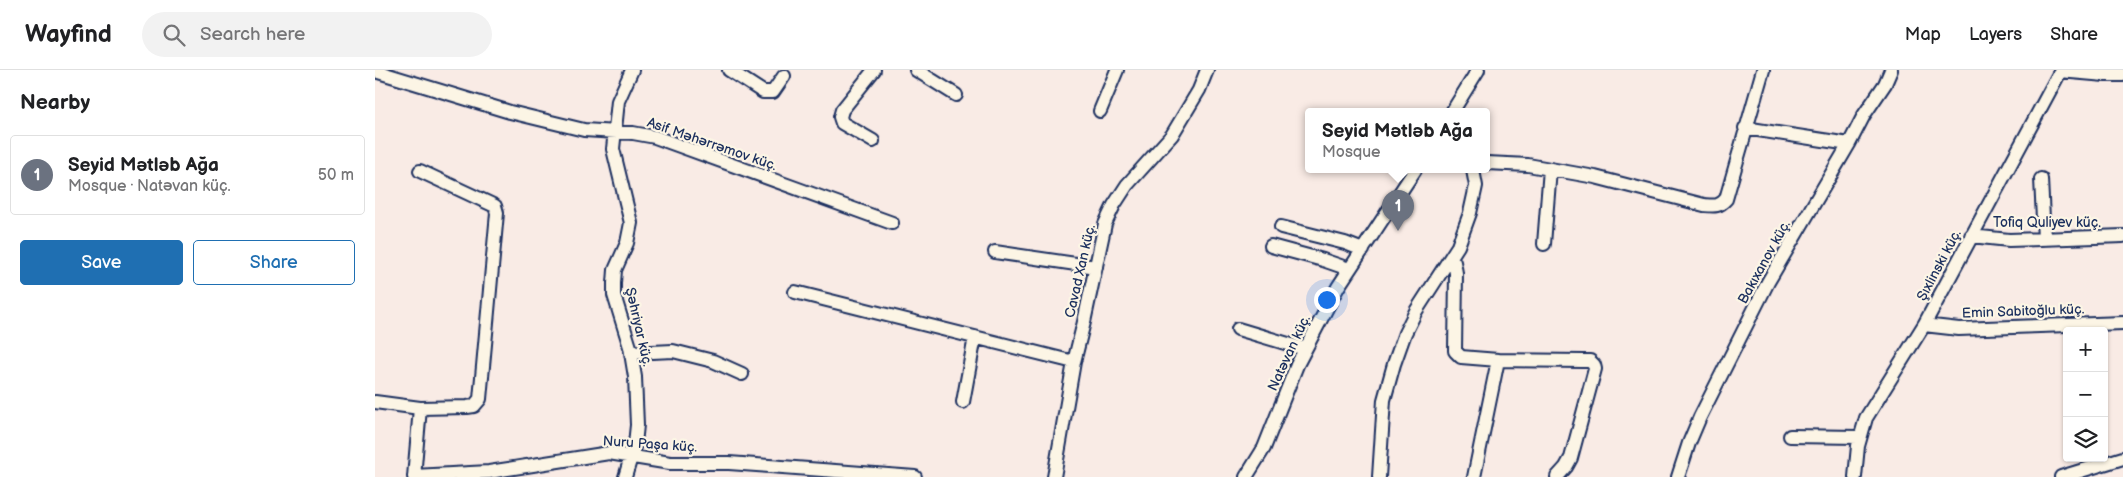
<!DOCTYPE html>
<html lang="en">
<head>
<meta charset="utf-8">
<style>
	:root { --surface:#fff; --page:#f2f2f2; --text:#202124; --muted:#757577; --line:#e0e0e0; --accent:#1f6fb2 }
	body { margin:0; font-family:"Balsamiq Sans",sans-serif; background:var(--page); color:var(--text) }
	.controls { position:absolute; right:15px; bottom:15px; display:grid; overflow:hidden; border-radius:5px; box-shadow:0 1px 4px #0004 }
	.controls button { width:45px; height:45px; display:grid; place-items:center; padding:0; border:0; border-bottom:1px solid var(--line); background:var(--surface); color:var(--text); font:25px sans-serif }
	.you { position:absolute; left:951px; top:229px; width:18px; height:18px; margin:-12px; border:4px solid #fff; border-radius:50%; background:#1a73e8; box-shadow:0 0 0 8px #1a73e833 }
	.badge { display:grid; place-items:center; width:32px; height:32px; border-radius:50%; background:var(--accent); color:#fff; font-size:16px; font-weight:700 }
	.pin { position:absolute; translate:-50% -41px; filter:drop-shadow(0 1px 2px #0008) }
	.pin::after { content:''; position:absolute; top:26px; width:18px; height:15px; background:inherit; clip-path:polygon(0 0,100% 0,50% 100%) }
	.popup { position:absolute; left:930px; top:38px; width:185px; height:65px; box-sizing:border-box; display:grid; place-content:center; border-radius:5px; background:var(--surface); filter:drop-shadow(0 1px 4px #0005); font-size:16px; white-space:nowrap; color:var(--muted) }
	.popup b { font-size:19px; color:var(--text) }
	.popup::after { content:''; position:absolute; left:50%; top:100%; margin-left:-10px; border:10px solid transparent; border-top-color:var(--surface) }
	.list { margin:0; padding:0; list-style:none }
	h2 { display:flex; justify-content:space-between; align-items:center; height:65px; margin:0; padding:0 20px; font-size:21px }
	h2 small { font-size:16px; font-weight:400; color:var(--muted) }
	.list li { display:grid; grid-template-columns:32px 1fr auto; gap:15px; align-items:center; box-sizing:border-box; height:80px; margin:0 10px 10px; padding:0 10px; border:1px solid var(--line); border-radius:5px }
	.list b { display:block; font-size:19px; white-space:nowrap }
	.list p { margin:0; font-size:16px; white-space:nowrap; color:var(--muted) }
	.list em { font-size:16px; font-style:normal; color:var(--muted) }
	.actions { display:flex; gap:10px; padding:15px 20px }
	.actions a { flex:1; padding:11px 0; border:1px solid var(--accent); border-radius:5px; text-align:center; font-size:18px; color:var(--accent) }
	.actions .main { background:var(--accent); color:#fff }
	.icon { flex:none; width:28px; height:28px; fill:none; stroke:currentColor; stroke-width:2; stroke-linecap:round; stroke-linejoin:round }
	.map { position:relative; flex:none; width:1748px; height:407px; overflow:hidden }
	header { display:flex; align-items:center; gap:30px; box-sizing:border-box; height:70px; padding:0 25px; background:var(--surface); border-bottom:1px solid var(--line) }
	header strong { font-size:24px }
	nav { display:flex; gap:28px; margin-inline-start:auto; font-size:18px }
	.search { width:350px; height:45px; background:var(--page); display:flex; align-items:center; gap:12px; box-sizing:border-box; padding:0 18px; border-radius:28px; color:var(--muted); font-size:19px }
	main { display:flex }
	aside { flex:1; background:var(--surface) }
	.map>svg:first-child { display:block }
</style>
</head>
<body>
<header>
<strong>Wayfind</strong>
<div class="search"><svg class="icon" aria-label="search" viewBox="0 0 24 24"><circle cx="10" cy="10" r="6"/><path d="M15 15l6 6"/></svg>Search here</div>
<nav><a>Map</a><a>Layers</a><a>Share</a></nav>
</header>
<main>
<aside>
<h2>Nearby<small></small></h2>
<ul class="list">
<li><span class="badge" style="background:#6b7280">1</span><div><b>Seyid Mətləb Ağa</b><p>Mosque · Natəvan küç.</p></div><em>50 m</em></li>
</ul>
<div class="actions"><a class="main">Save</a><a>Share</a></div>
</aside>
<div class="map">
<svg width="1748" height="407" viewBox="0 0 1748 407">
	<rect width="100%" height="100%" fill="#f9ebe5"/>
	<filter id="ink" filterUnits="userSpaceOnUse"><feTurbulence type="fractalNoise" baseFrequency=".02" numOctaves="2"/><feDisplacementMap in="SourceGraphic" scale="10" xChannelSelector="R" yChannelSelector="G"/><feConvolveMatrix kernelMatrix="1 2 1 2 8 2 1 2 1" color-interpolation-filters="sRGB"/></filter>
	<g filter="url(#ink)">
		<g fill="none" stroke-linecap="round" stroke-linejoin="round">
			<g stroke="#1b2f5e" stroke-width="16">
				<path id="street" d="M354 0 388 22H398L409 6
					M541 0 581 25
					M0 1 135 42 209 60 258 63 280 67 517 153
					M1685 1 1730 5H1748
					M725 41 742 0
					M1077 42 1103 0
					M1370 58 1474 74
					M498 71 467 53 465 47 467 40 499 0
					M1112 93 1153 95 1220 107 1329 135C1339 136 1344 137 1351 129L1388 0
					M45 101 120 136 122 143 105 329 99 336 92 337 45 338
					M1666 109 1669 169
					M906 157 970 173 988 180
					M1596 166 1634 170 1748 166
					M1169 174 1175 99
					M896 176 948 190 974 199
					M620 182 721 197
					M1076 189 1079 192 1081 203 1080 281 1086 287 1123 290 1208 291H1215L1219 295 1220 299 1196 388 1191 397 1182 407
					M420 222 699 292
					M1549 255 1584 259 1748 253
					M863 259 930 279
					M256 283 298 281 338 291 367 304
					M0 332 45 338 39 407
					M588 332 600 267
					M1415 366 1484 367
					M39 406 114 402 234 383 295 393H354L540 407
					M250 407 260 374 262 355 260 307 255 277 239 225V213L240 200 252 173 256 153 238 79 243 31 257 0
					M679 407 699 292 709 252 730 154 739 135 752 115 797 65 824 20 832 0
					M871 407 889 378 922 295 963 217 1040 100
					M1004 407 1009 330 1019 294 1030 263 1041 241 1083 176 1095 143 1101 116 1098 100
					M1099 407 1123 290
					M1303 407 1314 373 1325 347 1393 212 1474 74 1489 45 1510 14 1516 0
					M1480 407 1483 376 1491 348 1549 255 1686 0
					M1686 407 1748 388"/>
			</g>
			<use href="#street" stroke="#fcf5e5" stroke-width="12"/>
		</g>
	</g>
	<g text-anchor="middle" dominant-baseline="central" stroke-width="4.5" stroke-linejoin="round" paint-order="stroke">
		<g font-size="14" fill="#1b2f5e" stroke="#fcf5e5">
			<text transform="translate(337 74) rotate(19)">Asif Məhərrəmov küç.</text>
			<text x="1672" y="152">Tofiq Quliyev küç.</text>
			<text transform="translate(1389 192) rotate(-61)">Bakıxanov küç.</text>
			<text transform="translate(1564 195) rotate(-62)">Şıxlinski küç.</text>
			<text transform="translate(705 201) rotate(-77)">Cavad Xan küç.</text>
			<text transform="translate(1648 241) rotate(-2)">Emin Sabitoğlu küç.</text>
			<text transform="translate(264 257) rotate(77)">Şəhriyar küç.</text>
			<text transform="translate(914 283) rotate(-65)">Natəvan küç.</text>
			<text transform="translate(275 374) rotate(4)">Nuru Paşa küç.</text>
		</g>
	</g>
</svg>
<div class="controls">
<button>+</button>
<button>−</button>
<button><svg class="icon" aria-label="layers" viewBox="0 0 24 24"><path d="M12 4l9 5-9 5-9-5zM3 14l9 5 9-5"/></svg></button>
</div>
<div class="you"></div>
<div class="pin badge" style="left:1023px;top:161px;background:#6b7280">1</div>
<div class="popup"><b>Seyid Mətləb Ağa</b>Mosque</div>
</div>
</main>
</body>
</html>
